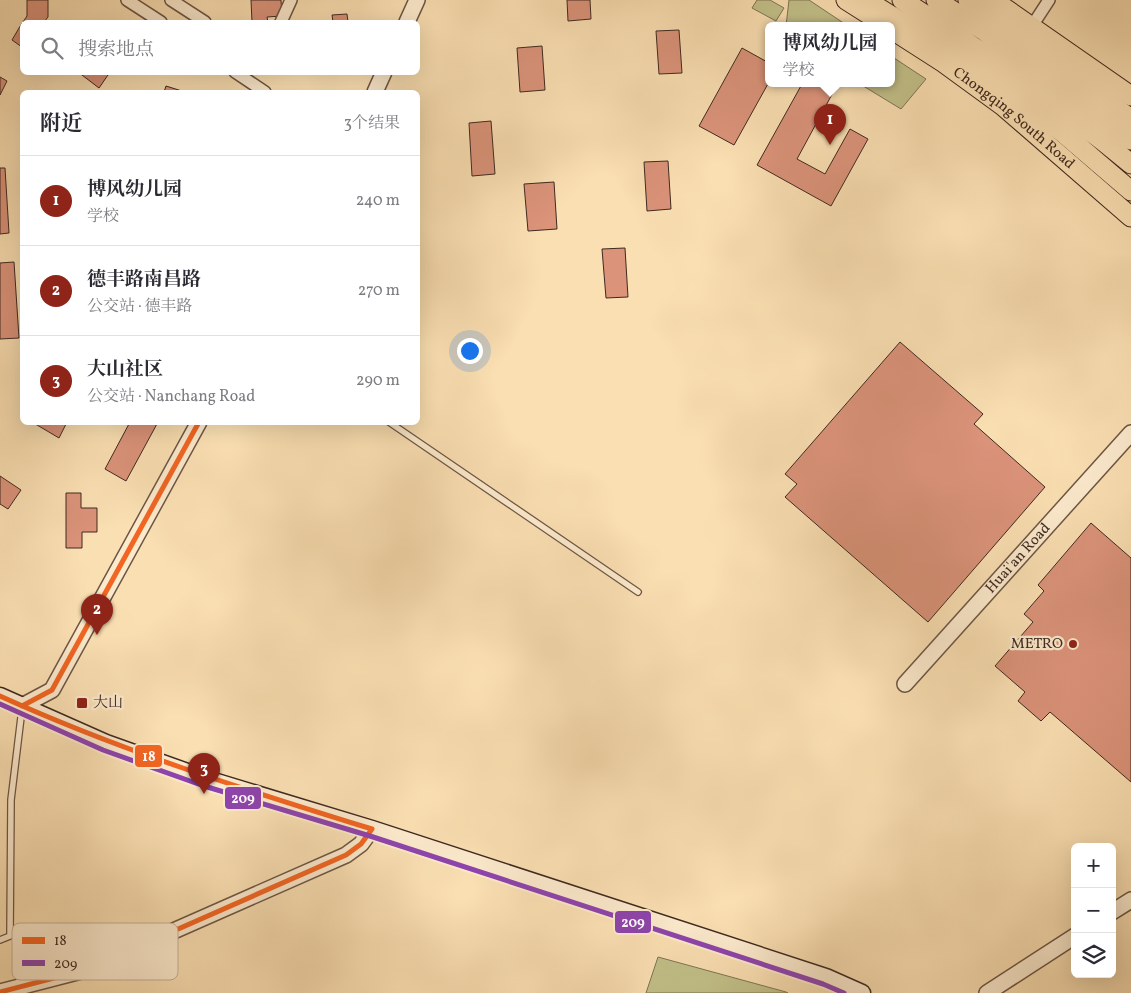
<!DOCTYPE html>
<html lang="zh">
<head>
<meta charset="utf-8">
<style>
	:root { --surface:#fff; --page:#f2f2f3; --text:#2b2b33; --muted:#7c7c81; --line:#e1e1e2; --accent:#8f2418 }
	body { margin:0; font-family:Vollkorn,"Noto Serif SC",serif; background:var(--page); color:var(--text) }
	.controls { position:absolute; right:15px; bottom:15px; display:grid; overflow:hidden; border-radius:8px; box-shadow:0 5px 20px #0002 }
	.controls button { width:45px; height:45px; display:grid; place-items:center; padding:0; border:0; border-bottom:1px solid var(--line); background:var(--surface); color:var(--text); font:25px sans-serif }
	.you { position:absolute; left:469px; top:350px; width:18px; height:18px; margin:-12px; border:4px solid #fff; border-radius:50%; background:#1a73e8; box-shadow:0 0 0 8px #1a73e833 }
	.badge { display:grid; place-items:center; width:32px; height:32px; border-radius:50%; background:var(--accent); color:#fff; font-size:16px; font-weight:700 }
	.pin { position:absolute; translate:-50% -41px; filter:drop-shadow(0 1px 2px #0008) }
	.pin::after { content:''; position:absolute; top:26px; width:18px; height:15px; background:inherit; clip-path:polygon(0 0,100% 0,50% 100%) }
	.popup { position:absolute; left:765px; top:22px; width:130px; height:65px; box-sizing:border-box; display:grid; place-content:center; border-radius:8px; background:var(--surface); filter:drop-shadow(0 1px 4px #0005); font-size:16px; white-space:nowrap; color:var(--muted) }
	.popup b { font-size:19px; color:var(--text) }
	.popup::after { content:''; position:absolute; left:50%; top:100%; margin-left:-10px; border:10px solid transparent; border-top-color:var(--surface) }
	.list { margin:0; padding:0; list-style:none }
	h2 { display:flex; justify-content:space-between; align-items:center; height:65px; margin:0; padding:0 20px; font-size:21px }
	h2 small { font-size:16px; font-weight:400; color:var(--muted) }
	.list li { display:grid; grid-template-columns:32px 1fr auto; gap:15px; align-items:center; box-sizing:border-box; height:90px; padding:0 20px; border-top:1px solid var(--line) }
	.list b { display:block; font-size:19px; white-space:nowrap }
	.list p { margin:0; font-size:16px; white-space:nowrap; color:var(--muted) }
	.list em { font-size:16px; font-style:normal; color:var(--muted) }
	.icon { flex:none; width:28px; height:28px; fill:none; stroke:currentColor; stroke-width:2; stroke-linecap:round; stroke-linejoin:round }
	.map { position:relative; flex:none; width:1131px; height:993px; overflow:hidden }
	.search { position:absolute; background:var(--surface); box-shadow:0 5px 20px #0002; left:20px; top:20px; width:400px; height:55px; display:flex; align-items:center; gap:12px; box-sizing:border-box; padding:0 18px; border-radius:8px; color:var(--muted); font-size:19px }
	.panel { position:absolute; background:var(--surface); box-shadow:0 5px 20px #0002; left:20px; top:90px; width:400px; height:335px; border-radius:8px }
	.map>svg:first-child { display:block }
</style>
</head>
<body>
<div class="map">
<svg width="1131" height="993" viewBox="0 0 1131 993">
	<rect width="100%" height="100%" fill="#fadfb2"/>
	<filter id="stains"><feTurbulence type="fractalNoise" baseFrequency=".004" numOctaves="4"/><feColorMatrix values="0 0 0 0 .2 0 0 0 0 .09 0 0 0 0 .02 0 0 0 .5 -.17"/></filter>
	<radialGradient id="worn" r=".72"><stop offset=".6" stop-color="#630" stop-opacity="0"/><stop offset="1" stop-color="#630" stop-opacity=".3"/></radialGradient>
	<path fill="#c2c089" stroke="#807454" d="M757 0H770L784 8 776 21 752 8Z
		M789 0H809L848 26H786Z
		M891 56 926 79 901 109 860 84H891Z
		M658 957 786 992 788 993H646Z"/>
	<path fill="#db937a" stroke="#3f2920" d="M27 0H48V17L44 22H23L27 16Z
		M251 0H281L282 16 267 17 268 22H252Z
		M567 0H590L591 19 568 21Z
		M347 14 348 22H333L332 15Z
		M22 23V47L12 40Z
		M679 30 682 73 659 74 656 31Z
		M542 46 545 90 520 92 517 48Z
		M742 48 769 63V82L734 145 699 126Z
		M78 72H110L99 88Z
		M0 77 7 81 0 95Z
		M802 84H830L836 87 797 159 825 174 850 129 868 139 831 206 757 165Z
		M166 86 185 92H164Z
		M491 121 495 174 472 176 469 123Z
		M668 161 671 209 647 211 644 162Z
		M0 168H5L9 233 0 234Z
		M554 182 557 229 528 231 524 184Z
		M625 248 628 297 606 298 602 249Z
		M14 262 19 338 0 339V263Z
		M900 342 983 414 974 424 1045 487 928 622 785 497 797 484 785 474Z
		M32 422H67L59 438Z
		M130 422H158L126 481 105 469Z
		M0 476 21 490 8 509 0 504Z
		M66 493H81V508H97V532H82V548H66Z
		M1091 523 1131 558V782L1050 712 1041 721 1018 701 1025 692 995 666 1033 622 1024 614 1044 591 1038 585Z"/>
	<g fill="none" stroke-linecap="round" stroke-linejoin="round">
		<g stroke="#6e5644" stroke-width="8">
			<path id="service" d="M389 422 638 592
				M0 940 10 936 11 800 22 709"/>
		</g>
		<g stroke="#6e5644" stroke-width="14">
			<path id="minor" d="M127 0 161 22
				M171 0 205 22
				M281 22 291 0
				M1032 26 1049 0
				M235 72 265 92"/>
		</g>
		<g stroke="#6e5644" stroke-width="18">
			<g id="tertiary">
				<path d="M407 22 417 0"/>
				<path d="M375 92 384 72"/>
				<path id="s1" d="M905 684 1131 433"/>
				<path d="M22 706 52 690 199 422"/>
				<path d="M1112 912 1131 900"/>
				<path d="M0 992 85 970 346 855 361 844 372 829"/>
				<path d="M987 993 1075 936"/>
			</g>
		</g>
		<g stroke="#3f2920" stroke-width="19">
			<path id="secondary" d="M0 696 106 743 207 779 372 829 826 977 862 993"/>
		</g>
		<g stroke="#3f2920" stroke-width="21">
			<g id="primary">
				<path d="M846 0 887 26"/>
				<path d="M993 0 1131 96"/>
				<path id="s2" d="M891 29 944 63 1003 106 1131 217"/>
			</g>
		</g>
		<g stroke="#3f2920" stroke-width="21">
			<path id="trunk" d="M866 0 954 55 1062 132 1131 191
				M902 0C981 50 1059 104 1131 164
				M936 0 983 30 1131 140
				M968 0 996 18 1131 119"/>
		</g>
		<use href="#service" stroke="#fceacd" stroke-width="5.5"/>
		<use href="#minor" stroke="#fceacd" stroke-width="11"/>
		<use href="#tertiary" stroke="#fceacd" stroke-width="15"/>
		<use href="#secondary" stroke="#fceacd" stroke-width="16"/>
		<use href="#primary" stroke="#fadfb2" stroke-width="19"/>
		<use href="#trunk" stroke="#fadfb2" stroke-width="19"/>
		<g stroke="#fceacd" stroke-width="9">
			<path id="bus-1" d="M0 696C121 751 246 790 372 829
				M22 706 52 690 199 422
				M0 992 85 970 346 855 361 844 372 829"/>
		</g>
		<g stroke="#fceacd" stroke-width="9">
			<path id="bus-2" d="M0 704 103 750 204 786 370 836 823 984 844 993"/>
		</g>
		<use href="#bus-1" stroke="#f26522" stroke-width="5"/>
		<use href="#bus-2" stroke="#8e44ad" stroke-width="5"/>
	</g>
	<g fill="#8f2418" stroke="#fceacd" stroke-width="2">
		<circle cx="1073" cy="644" r="5"/>
		<rect x="76" y="697" width="12" height="12" rx="2.5"/>
	</g>
	<g text-anchor="middle" dominant-baseline="central" stroke-width="4.5" stroke-linejoin="round" paint-order="stroke">
		<g font-size="15" fill="#3f2920" stroke="#fceacd">
			<text stroke="none"><textPath href="#s2" startOffset="152">Chongqing South Road</textPath></text>
			<text stroke="none"><textPath href="#s1" startOffset="169">Huai'an Road</textPath></text>
		</g>
		<g font-size="15" fill="#3f2920" stroke="#fceacd" text-anchor="end">
			<text x="1063" y="644">METRO</text>
			<text x="93" y="703" text-anchor="start">大山</text>
		</g>
	</g>
	<rect x="12" y="923" width="166" height="57" rx="8" fill="#fceacd" stroke="#c3b099" stroke-width="1"/>
	<rect x="22" y="937" width="23" height="7" fill="#f26522"/>
	<rect x="22" y="960" width="23" height="6" fill="#8e44ad"/>
	<g font-size="14" fill="#3f2920">
		<text x="54" y="945">18</text>
		<text x="54" y="968">209</text>
	</g>
	<g stroke="#fceacd" stroke-width="2">
		<rect x="134" y="744" width="29" height="24" rx="5" fill="#f26522"/>
		<rect x="224" y="786" width="38" height="24" rx="5" fill="#8e44ad"/>
		<rect x="614" y="910" width="38" height="24" rx="5" fill="#8e44ad"/>
	</g>
	<g font-size="14" text-anchor="middle" font-weight="bold" fill="#fff">
		<text x="149" y="761">18</text>
		<text x="243" y="803">209</text>
		<text x="633" y="927">209</text>
	</g>
	<rect width="100%" height="100%" filter="url(#stains)"/>
	<rect width="100%" height="100%" fill="url(#worn)"/>
</svg>
<div class="controls">
<button>+</button>
<button>−</button>
<button><svg class="icon" aria-label="layers" viewBox="0 0 24 24"><path d="M12 4l9 5-9 5-9-5zM3 14l9 5 9-5"/></svg></button>
</div>
<div class="you"></div>
<div class="pin badge" style="left:830px;top:145px">1</div>
<div class="popup"><b>博风幼儿园</b>学校</div>
<div class="pin badge" style="left:97px;top:635px">2</div>
<div class="pin badge" style="left:204px;top:794px">3</div>
<div class="search"><svg class="icon" aria-label="search" viewBox="0 0 24 24"><circle cx="10" cy="10" r="6"/><path d="M15 15l6 6"/></svg>搜索地点</div>
<section class="panel">
<h2>附近<small>3个结果</small></h2>
<ul class="list">
<li><span class="badge">1</span><div><b>博风幼儿园</b><p>学校</p></div><em>240 m</em></li>
<li><span class="badge">2</span><div><b>德丰路南昌路</b><p>公交站 · 德丰路</p></div><em>270 m</em></li>
<li><span class="badge">3</span><div><b>大山社区</b><p>公交站 · Nanchang Road</p></div><em>290 m</em></li>
</ul>
</section>
</div>
</body>
</html>
